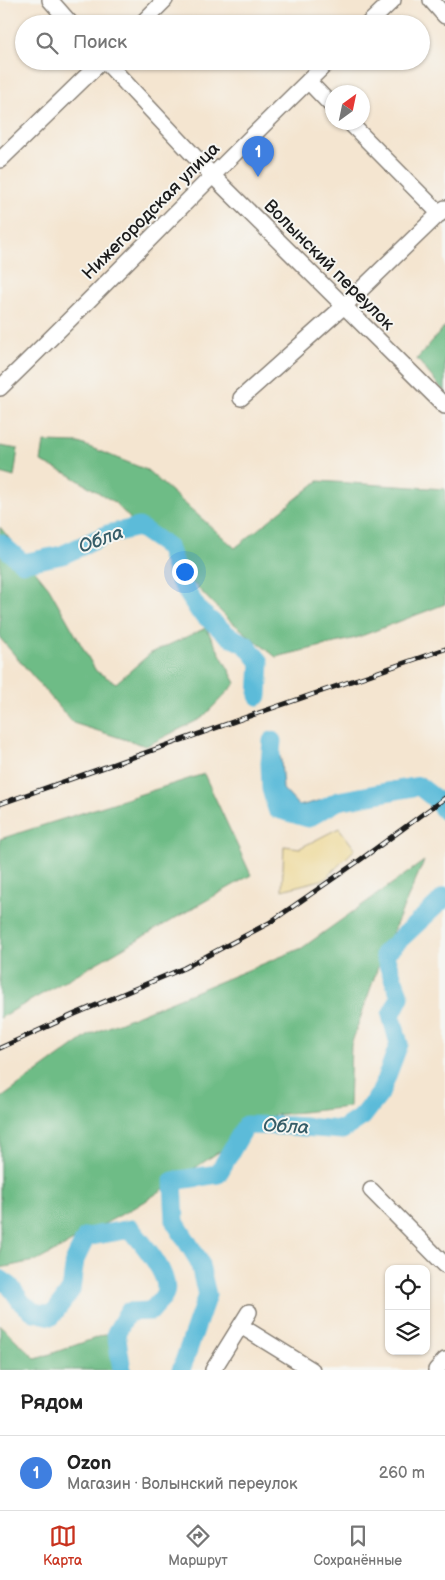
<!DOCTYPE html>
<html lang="ru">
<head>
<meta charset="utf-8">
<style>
	:root { --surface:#fff; --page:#f6f6f6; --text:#222; --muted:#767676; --line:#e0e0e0; --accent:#c8321e }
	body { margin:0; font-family:"Balsamiq Sans",sans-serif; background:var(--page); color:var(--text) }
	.controls { position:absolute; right:15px; bottom:15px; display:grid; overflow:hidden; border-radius:10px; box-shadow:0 1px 4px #0004 }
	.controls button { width:45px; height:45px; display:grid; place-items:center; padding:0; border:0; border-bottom:1px solid var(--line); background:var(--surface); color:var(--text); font:25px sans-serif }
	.compass { position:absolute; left:325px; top:85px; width:45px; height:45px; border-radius:50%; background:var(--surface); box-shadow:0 1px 4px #0004; rotate:33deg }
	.you { position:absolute; left:184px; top:571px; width:18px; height:18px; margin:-12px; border:4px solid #fff; border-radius:50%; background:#1a73e8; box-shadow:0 0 0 8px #1a73e833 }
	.badge { display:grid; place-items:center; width:32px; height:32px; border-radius:50%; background:var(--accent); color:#fff; font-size:16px; font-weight:700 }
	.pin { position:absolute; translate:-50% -41px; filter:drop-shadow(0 1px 2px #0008) }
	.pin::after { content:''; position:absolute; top:26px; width:18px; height:15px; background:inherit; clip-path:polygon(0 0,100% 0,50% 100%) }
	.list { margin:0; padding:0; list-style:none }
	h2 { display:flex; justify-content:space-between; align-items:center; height:65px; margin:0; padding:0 20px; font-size:21px }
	h2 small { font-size:16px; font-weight:400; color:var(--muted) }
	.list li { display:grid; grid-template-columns:32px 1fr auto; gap:15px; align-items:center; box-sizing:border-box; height:75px; padding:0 20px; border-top:1px solid var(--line) }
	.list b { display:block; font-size:19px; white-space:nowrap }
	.list p { margin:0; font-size:16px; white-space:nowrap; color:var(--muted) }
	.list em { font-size:16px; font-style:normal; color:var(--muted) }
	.icon { flex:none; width:28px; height:28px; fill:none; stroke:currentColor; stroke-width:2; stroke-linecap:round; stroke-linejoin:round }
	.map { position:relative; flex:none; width:445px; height:1370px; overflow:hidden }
	.search { position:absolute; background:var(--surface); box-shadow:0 1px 4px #0004; left:15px; right:15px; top:15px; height:55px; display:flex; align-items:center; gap:12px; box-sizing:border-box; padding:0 18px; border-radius:28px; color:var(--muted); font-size:19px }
	.sheet { height:140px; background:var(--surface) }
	nav { display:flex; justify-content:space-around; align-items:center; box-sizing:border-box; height:70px; border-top:1px solid var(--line); background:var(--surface); font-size:14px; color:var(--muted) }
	nav a { display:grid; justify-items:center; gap:2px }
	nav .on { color:var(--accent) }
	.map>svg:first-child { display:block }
</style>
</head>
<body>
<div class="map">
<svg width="445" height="1370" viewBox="0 0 445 1370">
	<rect width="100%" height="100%" fill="#f6f6f2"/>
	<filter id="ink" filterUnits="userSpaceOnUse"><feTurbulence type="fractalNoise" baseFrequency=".02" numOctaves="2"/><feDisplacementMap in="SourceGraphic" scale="10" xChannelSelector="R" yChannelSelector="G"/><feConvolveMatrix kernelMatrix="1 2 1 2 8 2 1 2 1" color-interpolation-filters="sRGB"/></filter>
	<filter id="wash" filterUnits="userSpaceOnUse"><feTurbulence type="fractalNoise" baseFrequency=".0096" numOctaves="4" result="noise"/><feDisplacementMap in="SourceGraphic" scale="20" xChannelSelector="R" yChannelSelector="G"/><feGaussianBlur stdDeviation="1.12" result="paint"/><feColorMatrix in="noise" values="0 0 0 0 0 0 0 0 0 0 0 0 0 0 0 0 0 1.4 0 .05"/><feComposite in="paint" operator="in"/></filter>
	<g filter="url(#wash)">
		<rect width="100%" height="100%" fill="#f4e5d0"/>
		<path fill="#6ebc86" stroke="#456c51" d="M445 326V393L417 359Z
			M44 442 79 443 147 470 235 548 318 481 445 489V604L356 638 276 657 228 619 114 502 68 474 41 462Z
			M0 446 18 449 14 477 0 473Z
			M0 527 49 588 96 671 116 683 151 653 206 628 236 683 202 718 146 746 73 723 0 638Z
			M204 774 251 875 0 1018V839Z
			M424 861 380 961 351 1045 349 1107 274 1115 144 1202 39 1260 0 1268V1099L89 1035 302 948Z
			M0 1325 36 1359 107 1334 117 1370H0Z"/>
		<path fill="#eeda9e" stroke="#857b5d" d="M339 828 355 849 325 879 282 890 284 846 300 848Z"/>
		<path fill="#5bbbd9" stroke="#3c6c7a" d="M272 741 276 743 281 760 283 789 299 806 338 796 374 790 392 782 424 778 419 786 338 801 308 818 277 809 271 789 270 763Z"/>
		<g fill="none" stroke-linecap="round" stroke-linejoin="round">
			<path stroke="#5bbbd9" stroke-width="19" d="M0 543 23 563 62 555 108 534 139 527 168 547 180 581 199 611 229 636 246 645 260 662 258 696
				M272 741 270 763 271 789 277 809 308 818 338 801 419 786 433 797 445 811
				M0 1279 10 1286 22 1303 34 1312 52 1316 71 1290 75 1260 86 1237 131 1229C142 1243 171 1275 165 1293 163 1299 155 1306 151 1311L128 1312 116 1333 122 1370
				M181 1370 207 1295 199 1261 175 1222 173 1181 218 1174 246 1125 290 1126 342 1130 363 1116 380 1094 399 1044 391 1015 400 997 384 954 445 897"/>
		</g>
	</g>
	<g filter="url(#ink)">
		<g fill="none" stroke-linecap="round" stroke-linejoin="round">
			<g stroke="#888076" stroke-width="18">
				<path id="minor" d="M50 0 71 24
					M431 0 445 16
					M141 24 165 0
					M368 24 393 0
					M105 61 212 175 445 406
					M308 81 332 106
					M349 122 440 214
					M0 160 102 61
					M0 388C111 281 217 168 329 61
					M241 398 344 306 445 208
					M371 1190 445 1265
					M241 1326 312 1370
					M213 1370 249 1312
					M436 1370 445 1360"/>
			</g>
			<use href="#minor" stroke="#fff" stroke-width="15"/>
			<g stroke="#1c1c1c" stroke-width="5">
				<path id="rail" d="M0 804 264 711 445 649
					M0 1048 75 1014 184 968 269 923 360 860 445 798"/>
			</g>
			<use href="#rail" stroke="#f6f6f2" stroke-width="3" stroke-dasharray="9" stroke-linecap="butt"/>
		</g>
	</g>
	<g text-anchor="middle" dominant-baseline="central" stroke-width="4" stroke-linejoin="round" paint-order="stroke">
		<g font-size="18" fill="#1c1c1c" stroke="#f6f6f2">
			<text transform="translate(151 211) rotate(-45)">Нижегородская улица</text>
			<text transform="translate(329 265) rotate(45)">Волынский переулок</text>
		</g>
		<g font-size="19" font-style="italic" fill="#355c68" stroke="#f6f6f2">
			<text transform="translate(101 540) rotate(-20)">Обла</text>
			<text transform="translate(286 1127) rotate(3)">Обла</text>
		</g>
	</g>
</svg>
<div class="controls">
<button><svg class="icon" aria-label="locate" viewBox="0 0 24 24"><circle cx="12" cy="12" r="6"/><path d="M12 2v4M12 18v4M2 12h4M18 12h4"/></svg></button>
<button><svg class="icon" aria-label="layers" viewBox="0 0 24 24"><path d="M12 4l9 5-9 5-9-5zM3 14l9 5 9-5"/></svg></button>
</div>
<svg class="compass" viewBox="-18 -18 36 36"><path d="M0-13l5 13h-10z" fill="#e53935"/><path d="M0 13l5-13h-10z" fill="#767676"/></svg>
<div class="you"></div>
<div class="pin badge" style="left:258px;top:177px;background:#3f7fe0">1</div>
<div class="search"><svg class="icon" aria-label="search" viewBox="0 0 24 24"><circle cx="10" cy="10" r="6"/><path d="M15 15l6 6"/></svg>Поиск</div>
</div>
<section class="sheet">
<h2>Рядом<small></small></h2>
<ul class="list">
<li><span class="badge" style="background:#3f7fe0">1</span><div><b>Ozon</b><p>Магазин · Волынский переулок</p></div><em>260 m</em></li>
</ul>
</section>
<nav>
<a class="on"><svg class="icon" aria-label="map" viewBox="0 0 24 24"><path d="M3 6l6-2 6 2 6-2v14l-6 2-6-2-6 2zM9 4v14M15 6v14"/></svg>Карта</a>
<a><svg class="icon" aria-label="directions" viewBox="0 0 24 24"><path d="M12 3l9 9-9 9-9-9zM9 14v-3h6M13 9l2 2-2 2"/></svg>Маршрут</a>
<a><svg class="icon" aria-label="saved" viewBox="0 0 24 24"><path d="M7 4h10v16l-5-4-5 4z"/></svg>Сохранённые</a>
</nav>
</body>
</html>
